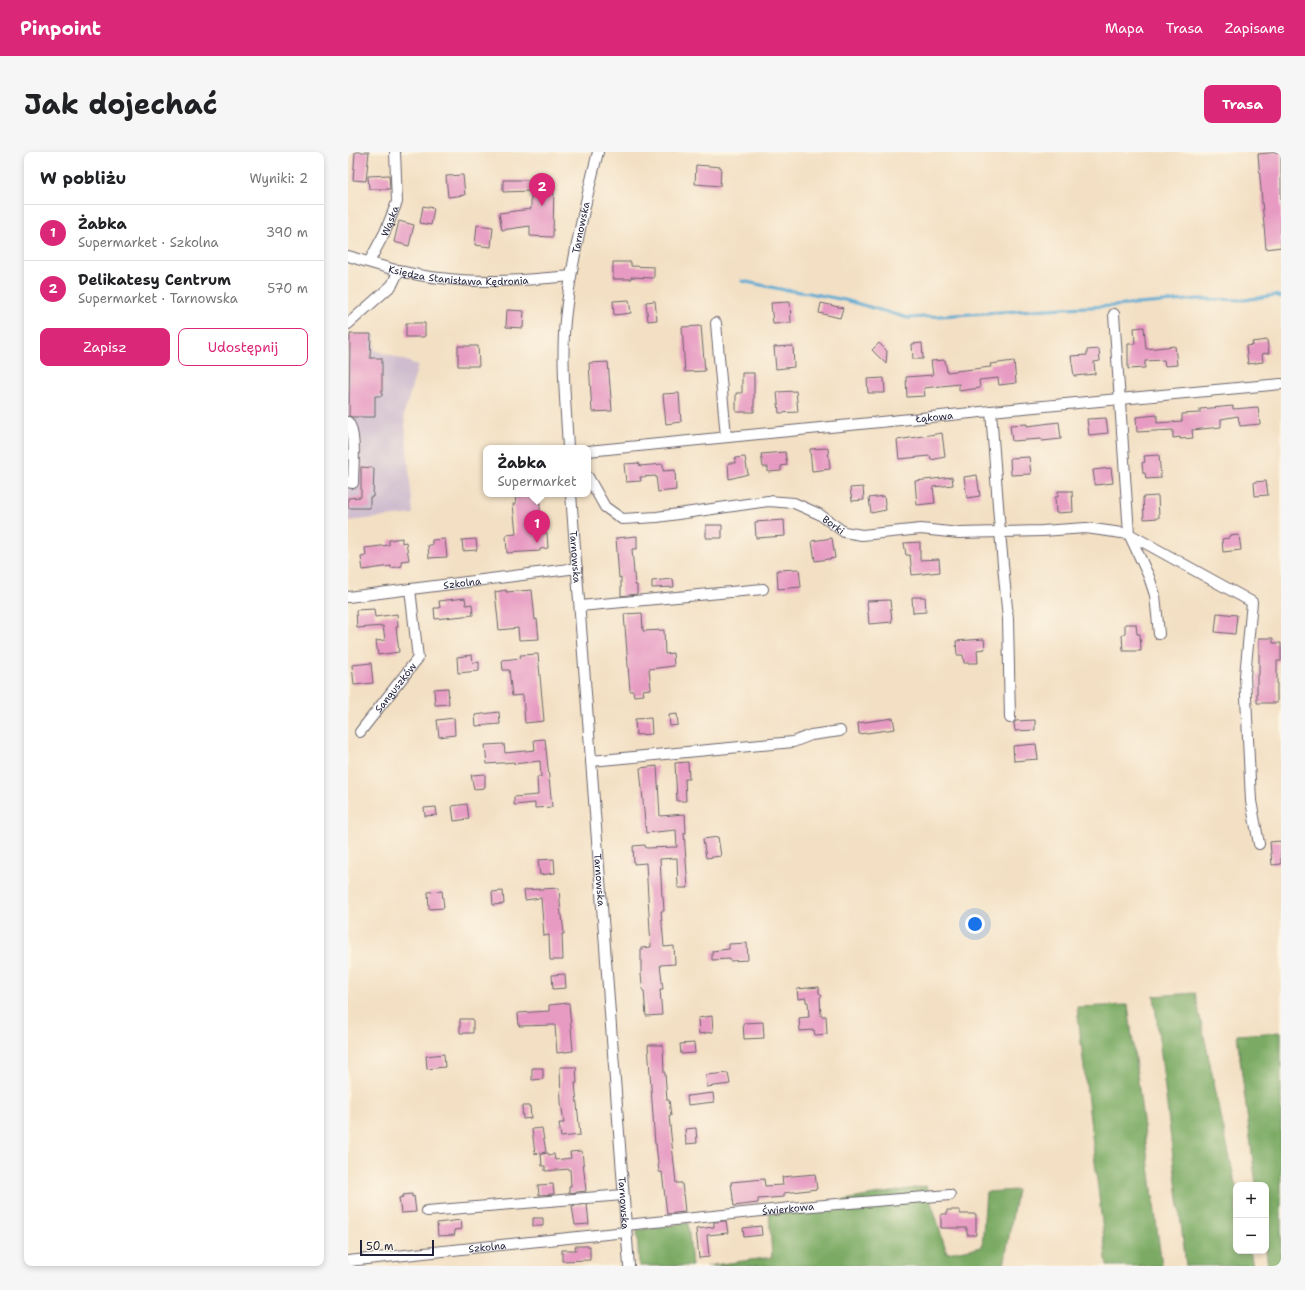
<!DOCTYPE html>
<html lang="pl">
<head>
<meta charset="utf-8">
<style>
	:root { --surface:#fff; --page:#f6f6f6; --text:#202124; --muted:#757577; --line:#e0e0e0; --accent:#db2777 }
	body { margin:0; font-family:"Shantell Sans",sans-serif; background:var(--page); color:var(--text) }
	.controls { position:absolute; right:12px; bottom:12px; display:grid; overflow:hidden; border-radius:8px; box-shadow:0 2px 6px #0003 }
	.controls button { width:36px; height:36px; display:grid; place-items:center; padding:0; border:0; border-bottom:1px solid var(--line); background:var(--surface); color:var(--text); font:20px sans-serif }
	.scale { position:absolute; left:12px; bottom:10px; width:74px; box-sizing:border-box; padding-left:4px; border:2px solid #22223b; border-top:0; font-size:11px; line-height:14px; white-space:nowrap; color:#22223b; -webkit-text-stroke:3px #fcf5e5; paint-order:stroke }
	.you { position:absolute; left:627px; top:772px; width:14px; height:14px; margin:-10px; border:3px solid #fff; border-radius:50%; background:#1a73e8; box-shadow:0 0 0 6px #1a73e833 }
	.badge { display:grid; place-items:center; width:26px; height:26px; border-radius:50%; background:var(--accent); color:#fff; font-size:13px; font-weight:700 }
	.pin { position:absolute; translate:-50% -33px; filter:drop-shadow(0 1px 2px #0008) }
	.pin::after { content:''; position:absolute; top:21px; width:14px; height:12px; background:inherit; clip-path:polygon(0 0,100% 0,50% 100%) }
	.popup { position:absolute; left:135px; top:293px; width:108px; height:52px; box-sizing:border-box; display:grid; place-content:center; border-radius:8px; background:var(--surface); filter:drop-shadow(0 1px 3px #0005); font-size:13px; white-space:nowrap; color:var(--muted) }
	.popup b { font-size:15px; color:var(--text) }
	.popup::after { content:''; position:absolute; left:50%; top:100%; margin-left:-8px; border:8px solid transparent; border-top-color:var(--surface) }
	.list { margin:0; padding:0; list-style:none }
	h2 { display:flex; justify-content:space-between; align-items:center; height:52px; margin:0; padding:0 16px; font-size:17px }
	h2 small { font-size:13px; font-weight:400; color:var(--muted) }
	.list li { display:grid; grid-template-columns:26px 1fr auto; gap:12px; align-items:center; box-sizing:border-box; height:56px; padding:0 16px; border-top:1px solid var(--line) }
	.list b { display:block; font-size:15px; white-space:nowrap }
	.list p { margin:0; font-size:13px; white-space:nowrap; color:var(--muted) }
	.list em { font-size:13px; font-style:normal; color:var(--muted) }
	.actions { display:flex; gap:8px; padding:12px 16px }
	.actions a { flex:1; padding:9px 0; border:1px solid var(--accent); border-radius:8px; text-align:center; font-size:14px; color:var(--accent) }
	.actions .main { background:var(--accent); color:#fff }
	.map { position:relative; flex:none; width:933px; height:1114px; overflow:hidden; border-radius:8px }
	header { display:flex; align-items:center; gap:24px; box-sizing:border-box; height:56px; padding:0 20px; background:var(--accent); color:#fff }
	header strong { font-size:19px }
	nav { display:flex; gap:22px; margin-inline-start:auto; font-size:14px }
	.intro { display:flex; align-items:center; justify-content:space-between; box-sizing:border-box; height:96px; padding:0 24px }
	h1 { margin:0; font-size:28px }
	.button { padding:10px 18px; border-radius:8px; background:var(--accent); color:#fff; font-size:14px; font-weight:700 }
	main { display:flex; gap:24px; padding:0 24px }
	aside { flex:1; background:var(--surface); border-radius:8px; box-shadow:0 2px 6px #0003 }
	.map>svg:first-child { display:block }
</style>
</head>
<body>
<header>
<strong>Pinpoint</strong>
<nav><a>Mapa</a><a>Trasa</a><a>Zapisane</a></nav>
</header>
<div class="intro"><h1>Jak dojechać</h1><a class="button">Trasa</a></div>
<main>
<aside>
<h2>W pobliżu<small>Wyniki: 2</small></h2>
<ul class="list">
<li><span class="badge">1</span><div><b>Żabka</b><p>Supermarket · Szkolna</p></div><em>390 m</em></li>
<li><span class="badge">2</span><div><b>Delikatesy Centrum</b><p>Supermarket · Tarnowska</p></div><em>570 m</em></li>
</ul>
<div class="actions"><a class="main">Zapisz</a><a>Udostępnij</a></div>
</aside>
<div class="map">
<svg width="933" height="1114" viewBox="0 0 933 1114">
	<rect width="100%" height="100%" fill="#fcf5e5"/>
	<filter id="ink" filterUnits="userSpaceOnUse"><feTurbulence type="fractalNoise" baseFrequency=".025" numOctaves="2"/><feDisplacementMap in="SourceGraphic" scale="8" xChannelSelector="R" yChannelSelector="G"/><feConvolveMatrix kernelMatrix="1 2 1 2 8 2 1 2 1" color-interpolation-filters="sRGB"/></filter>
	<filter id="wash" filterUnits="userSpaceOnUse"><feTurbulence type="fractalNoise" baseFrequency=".012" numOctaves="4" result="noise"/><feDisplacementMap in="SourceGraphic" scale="16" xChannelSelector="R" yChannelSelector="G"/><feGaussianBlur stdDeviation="0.9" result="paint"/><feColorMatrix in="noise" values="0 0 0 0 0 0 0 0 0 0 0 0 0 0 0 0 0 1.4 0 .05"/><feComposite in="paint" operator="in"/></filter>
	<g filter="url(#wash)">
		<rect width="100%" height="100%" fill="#f3e0c4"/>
		<path fill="#cfbdcf" d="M26 183 27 198 70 213 56 262 65 362 0 369V185Z"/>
		<path fill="#7aaa63" stroke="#4e664f" d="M847 841 888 1035V1099H902L905 1114H838L806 844Z
			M780 853 814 1114H759L729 855Z
			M933 880V1114H920L918 1099V1033H908L889 883Z
			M578 1034 599 1101 634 1095 638 1040 669 1038 656 1114H359L424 1105 421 1061Z
			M340 1071 344 1114H291L289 1078Z"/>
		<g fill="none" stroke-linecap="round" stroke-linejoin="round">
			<path stroke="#58a9d3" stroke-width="3" d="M394 129 437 138 461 141 497 148 560 166 716 156 765 154 851 147 897 148 927 143 933 145"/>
		</g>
		<g id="blocks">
			<path fill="#e79ac2" d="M7 0H21L18 29 5 28Z
				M933 0V95L918 97 910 2Z
				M348 13 373 15 372 34 347 32Z
				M41 23 42 37H21L20 24Z
				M115 23 117 43 100 45 98 24Z
				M155 28H180V29L206 30 205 85 182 84V74L154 78 151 61 183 57V39L155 40Z
				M75 54 86 56 83 73 72 71Z
				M51 69 66 73 61 94 46 90Z
				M129 73 145 75 143 95 127 93Z
				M265 110H283V114L306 115V126L283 125V127H265Z
				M281 148 283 161 266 163 265 149Z
				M307 149 309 168 300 169 298 150Z
				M442 150 443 171 425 172 423 151Z
				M473 151 495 156 492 166 471 161Z
				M159 158 176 159 175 176 158 175Z
				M58 171H77V185H58Z
				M353 174 357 219 337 220 334 175Z
				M796 175 798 197 827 194 829 213 817 214 816 208 797 209V216L780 217V192H787L786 176Z
				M2 182H23L22 206H34V244H27V265H4L1 264Z
				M919 188 921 201 914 202 915 210 900 212 898 194 905 193 904 190Z
				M531 191 539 199 538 212 524 198Z
				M574 191 575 207H565L564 192Z
				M110 194H130L131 214H110Z
				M445 194 446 215 428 217 426 195Z
				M751 197 752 209 746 210 747 222 726 224 723 204 739 203V198Z
				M597 208 599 220 643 215 642 212 666 209 668 231 651 233 650 226 631 228 632 236 611 239V232L576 236 577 244 559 245 558 225 585 223 583 209Z
				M260 210 264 259 244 260 241 211Z
				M394 221H406V260H388V241H394Z
				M536 226 537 241H520L519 227Z
				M448 239 450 260 431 261 429 240Z
				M331 241 333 270 318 272 315 242Z
				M885 254V257L910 255 912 272 892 274 890 264 873 267V275L844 278 845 286 832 287V285L825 286V278L789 280 788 265 809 263V271L834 269V262L852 261V257Z
				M758 266 760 281 741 283 739 267Z
				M711 270 713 287 694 289 693 287 664 289 662 273 679 272V274Z
				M594 281 597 305 583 308 582 304 551 307 549 288Z
				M480 296 482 317 464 319 462 297Z
				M437 300 439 313 433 314V319L420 320V315H415L413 302Z
				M811 303 813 326 798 327 797 321H795L794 311 797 310 796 304Z
				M397 305 400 322 381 327 380 311H387V306Z
				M681 305 683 322 663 323 662 306Z
				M291 311 292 314 315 312V319L327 318 328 338 310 340 308 324 292 325 293 329 278 330 276 312Z
				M13 315 26 316 25 345H22V356H0V346L13 345Z
				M763 316 765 331 747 333 745 318Z
				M629 323 632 344 619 346 616 325Z
				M604 325 605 333 585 335 587 351 569 353 567 329Z
				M918 329 920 343 907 344 906 330Z
				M515 335 516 348 504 349 502 336Z
				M710 339H724L725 360 708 361 707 345H710Z
				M188 343 189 351H192V362H191L192 381H199L200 396 192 397V399L159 401 158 383 168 382 165 352H168L167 344Z
				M536 344 538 358 523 361 521 346Z
				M810 344 811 366 796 367 795 345Z
				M436 368 437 384 408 386 407 370Z
				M358 373H374V386H358Z
				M891 383 893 398 875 400 874 387 881 386V384Z
				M289 384V397H284L287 433H289V442L273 444V425L271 426 268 386Z
				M54 386V391L58 390 61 408 53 409 54 414 43 416V414L15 418 13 405 18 404 17 396 41 393V388Z
				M484 386 487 406 467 409 464 389Z
				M97 387 99 405 81 406 80 393H84V388Z
				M128 387 129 398 115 399 114 388Z
				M572 390V408L591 407 592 420 564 423 562 403H558L556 391Z
				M451 417 453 435 430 437 429 418Z
				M325 427 326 435 304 436V429Z
				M158 438V440L184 438 187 468 189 467 191 487 171 488 170 476 151 478 147 440Z
				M564 445H577L578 460 565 461Z
				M117 446 118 453 124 452 125 463 87 467 86 456H92L91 449Z
				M542 448 544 470 521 472 519 449Z
				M26 457 27 465 49 462 50 475H48L51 500 30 503 28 489 37 488 35 474 9 476 8 458Z
				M294 461 295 479 316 478 317 502 325 501 326 514 301 517 303 537 295 538 296 543 286 544 285 539H282L276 462Z
				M869 461 889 463 887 482 867 480Z
				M777 472H788L789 482H792L793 499H775L774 482H777Z
				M911 486H925V491H933V509H929V551H909V523H911Z
				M636 487 637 497 629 498 630 511H616L615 503H609L608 489Z
				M190 502 196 569 177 571 175 543 164 544 161 518H155L154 508 173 506 172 503Z
				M124 503 125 511 131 510V519L110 521 109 505Z
				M23 511 25 531 6 533 4 513Z
				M100 536 101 552 87 553 86 537Z
				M151 560 152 572 128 574 127 563Z
				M329 562 330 573 322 574 321 563Z
				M106 566 107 583 91 585 89 568Z
				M303 566 304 582 288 583 287 567Z
				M545 566 547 577 511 582 510 571Z
				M687 568V578L667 579 666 571 668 569Z
				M197 587 204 655 187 656V651L166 653V645L190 643 189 625H193L192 609 166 612V610L139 612 137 593 156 592 157 601 187 598 186 588Z
				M688 592 690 607 666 609 665 594Z
				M340 610 341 627H337L338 649H329L327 611Z
				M309 614 312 664 337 662 338 681H336L340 736H330L329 706 312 707 314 744H315L316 759H313L316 795 326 794 327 812 312 813 315 837H312L314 863 298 864 296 839H295L293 823V796L303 795 298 711 286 712 285 694 297 693 298 696 329 695 328 678 298 681 292 616Z
				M137 622V636L126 637 123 623Z
				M119 652 121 667 106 669 104 654Z
				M88 655 89 663 77 664 76 656Z
				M370 685 373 704 358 706 355 687Z
				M933 689V712L924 713 922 690Z
				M206 707 207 721 192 723 190 708Z
				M211 736 213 763H214L216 782H214L215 808H202L201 783 196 784 193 746 177 748 176 738Z
				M94 739 96 756 81 757 80 740Z
				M155 739 156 752 145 753 144 740Z
				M399 791 400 808 382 809 381 807 364 808V799L381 797V792Z
				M217 822 218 836 205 837 204 823Z
				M471 835V841L474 843 472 846 473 864H478L479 882 467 883 466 878 452 879 451 866 461 865 460 850H458V846L450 847 449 837Z
				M221 851 225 899 209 901 207 873 171 874 170 861 201 859V853Z
				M364 864 365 880 351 882 350 866Z
				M112 867H125V881H112Z
				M415 870 416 886 396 887 395 871Z
				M346 891 347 901 333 902 332 892Z
				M300 893H315L316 921H317L319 948H321L323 964H321L328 1031H334L337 1060 319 1062 314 1020H311L308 992H307Z
				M96 902 97 915 79 917 78 904Z
				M212 915H228L229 931H227L232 983 213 985 211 971H216L213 950Z
				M184 916H195V927L184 928Z
				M380 921 382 932 359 935 358 923Z
				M365 941 366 950 340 953 339 944Z
				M174 954H182L183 966 175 967Z
				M194 976 198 1000 187 1002 184 977Z
				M348 976 349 991 338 992 337 977Z
				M234 999 238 1039 221 1041V1034H223L222 1017 197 1019V1014H194L193 1002 200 1001 201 1003 206 1002 207 1008 223 1006 222 1000Z
				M467 1022 469 1037 436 1041V1045L410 1047V1051L386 1054 383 1030 416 1027 417 1034 435 1033 434 1025Z
				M205 1032 206 1042 191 1043 190 1033Z
				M64 1042V1045L66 1044 68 1060 53 1061 51 1046 55 1045V1043Z
				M239 1052 241 1072 227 1073 224 1054Z
				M599 1058H612V1062H628V1083H619V1076H593V1062H599Z
				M185 1066H195V1074H185Z
				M113 1068 114 1077 106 1078 107 1083 90 1084 89 1071Z
				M378 1069 380 1081 359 1083 361 1105 351 1106 348 1077 366 1075V1070Z
				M413 1074 414 1083 396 1085 395 1076Z
				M227 1094H242V1108L214 1109V1098H228Z"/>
		</g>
	</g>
	<g filter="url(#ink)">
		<use href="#blocks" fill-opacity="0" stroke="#6b646b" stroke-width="1"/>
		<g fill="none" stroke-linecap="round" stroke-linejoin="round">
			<g stroke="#6b646b" stroke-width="12">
				<g id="minor">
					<path id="s1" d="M0 104C30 113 60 123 92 126 135 132 180 128 223 124"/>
					<path id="s2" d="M21 110 37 80 49 50 47 0"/>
					<path d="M766 162 781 382 801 425 807 443 811 482"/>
					<path d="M368 171 378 285"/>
					<path d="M0 172 44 133 51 118"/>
					<path d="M643 259 652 380 660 467 662 566"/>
					<path d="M0 270C9 280 5 317 5 331L0 330"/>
					<path id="s3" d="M220 296C218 254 213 210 217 168 223 111 236 55 250 0"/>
					<path id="s4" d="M240 299 643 259 933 232"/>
					<path id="s5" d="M240 325 257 355 274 367 309 365 420 349 446 351 471 362 496 380 514 383 573 377 611 381 694 379 738 376 781 382 904 450 897 524 903 649 911 692"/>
					<path id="s6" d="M223 342 281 1114"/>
					<path id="s7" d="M0 445 229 416"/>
					<path d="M232 454 415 437"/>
					<path id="s8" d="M12 580 70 506 62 437"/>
					<path d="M243 609 445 590 463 583 492 579"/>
					<path d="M79 1059 275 1043"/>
					<path id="s9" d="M278 1073 452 1055 602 1043"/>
					<path id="s10" d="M0 1109 278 1080"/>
				</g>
			</g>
			<use href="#minor" stroke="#fff" stroke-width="10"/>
		</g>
	</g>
	<g text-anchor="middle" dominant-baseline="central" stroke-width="4" stroke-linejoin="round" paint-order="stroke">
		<g font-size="10" fill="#22223b" stroke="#fcf5e5">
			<text stroke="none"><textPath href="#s2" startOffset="46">Wąska</textPath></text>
			<text stroke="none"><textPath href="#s3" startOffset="222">Tarnowska</textPath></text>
			<text stroke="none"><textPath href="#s1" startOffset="113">Księdza Stanisława Kędronia</textPath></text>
			<text stroke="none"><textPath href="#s4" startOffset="348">Łąkowa</textPath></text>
			<text stroke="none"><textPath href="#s5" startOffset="274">Borki</textPath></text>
			<text stroke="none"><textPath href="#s6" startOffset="63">Tarnowska</textPath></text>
			<text stroke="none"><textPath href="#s7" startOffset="115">Szkolna</textPath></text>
			<text stroke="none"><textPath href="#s8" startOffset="57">Sanguszków</textPath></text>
			<text stroke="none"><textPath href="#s6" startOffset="387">Tarnowska</textPath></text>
			<text stroke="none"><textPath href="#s6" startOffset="711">Tarnowska</textPath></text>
			<text stroke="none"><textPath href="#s9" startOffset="163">Świerkowa</textPath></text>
			<text stroke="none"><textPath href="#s10" startOffset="140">Szkolna</textPath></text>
		</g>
	</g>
</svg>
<div class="controls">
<button>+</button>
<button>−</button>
</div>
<div class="scale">50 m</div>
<div class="you"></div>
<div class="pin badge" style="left:189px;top:391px">1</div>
<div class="popup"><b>Żabka</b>Supermarket</div>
<div class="pin badge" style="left:194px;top:54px">2</div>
</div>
</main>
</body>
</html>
